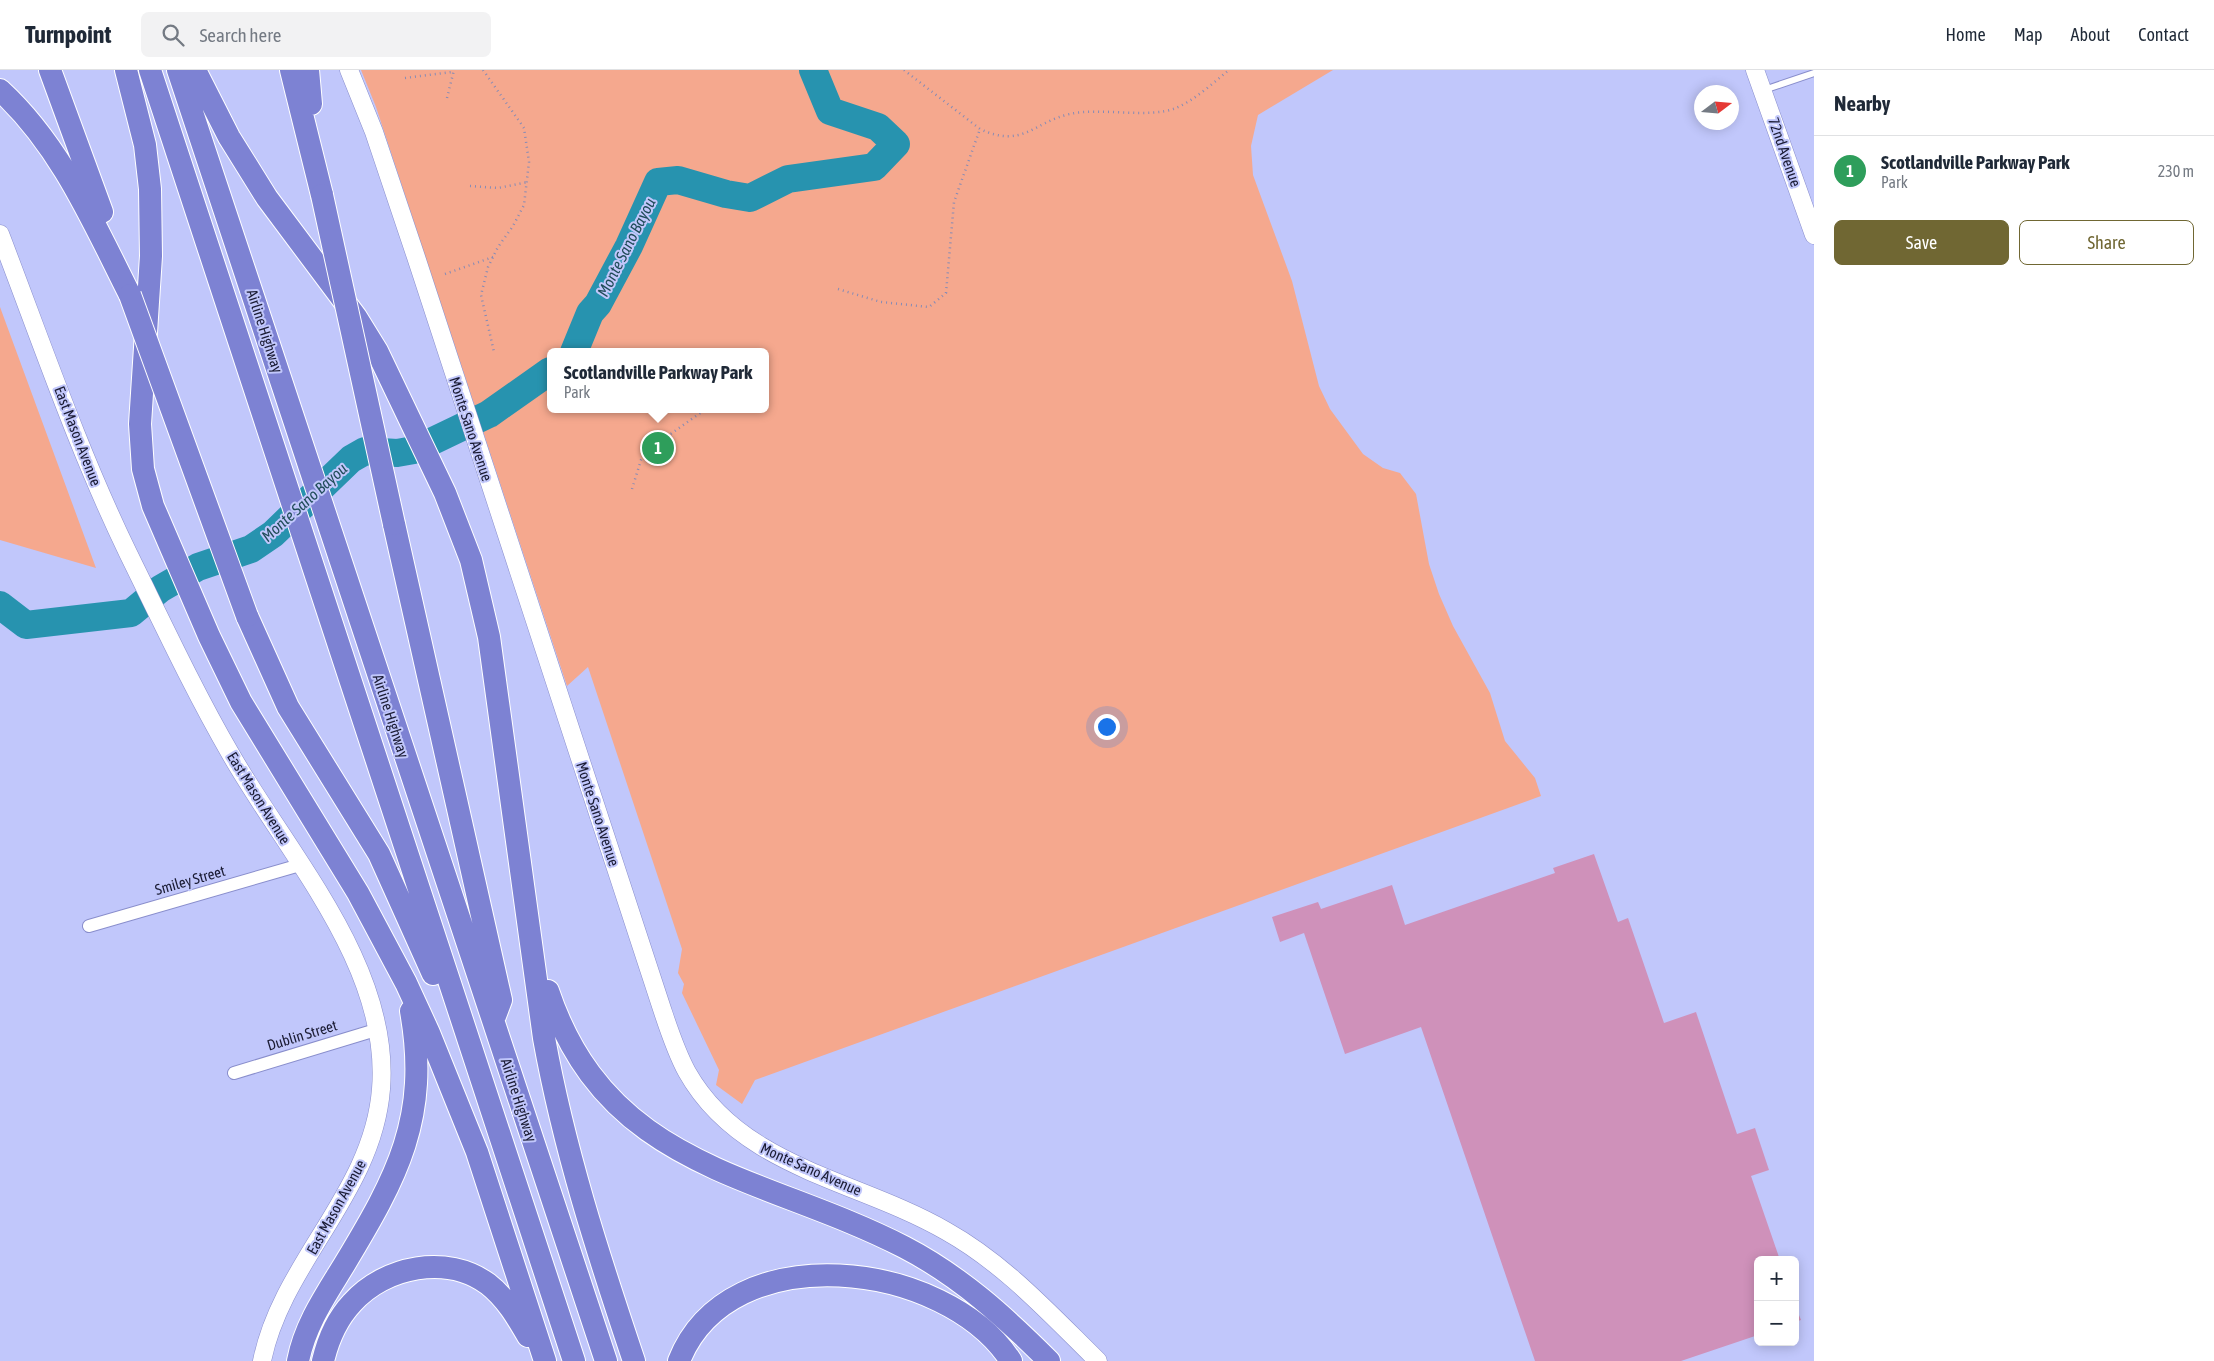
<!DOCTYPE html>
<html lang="en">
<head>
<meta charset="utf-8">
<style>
	:root { --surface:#fff; --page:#f2f2f3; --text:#1f2937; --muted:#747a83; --line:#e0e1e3; --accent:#706733 }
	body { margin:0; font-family:"Asap Condensed",sans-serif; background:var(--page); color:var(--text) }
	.controls { position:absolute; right:15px; bottom:15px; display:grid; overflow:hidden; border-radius:8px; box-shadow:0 2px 12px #0003 }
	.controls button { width:45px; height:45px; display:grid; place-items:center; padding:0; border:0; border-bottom:1px solid var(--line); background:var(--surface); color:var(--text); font:25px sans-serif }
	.compass { position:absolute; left:1694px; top:15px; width:45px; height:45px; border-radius:50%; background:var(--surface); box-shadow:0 2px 12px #0003; rotate:74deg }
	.you { position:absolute; left:1106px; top:656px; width:18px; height:18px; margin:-12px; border:4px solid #fff; border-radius:50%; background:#1a73e8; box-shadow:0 0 0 8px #1a73e833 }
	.badge { display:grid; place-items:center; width:32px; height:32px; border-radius:50%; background:var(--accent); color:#fff; font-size:16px; font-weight:700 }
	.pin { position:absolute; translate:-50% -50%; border:2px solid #fff; box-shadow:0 1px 5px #0006 }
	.popup { position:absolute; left:547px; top:278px; width:222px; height:65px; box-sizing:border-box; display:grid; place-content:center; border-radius:8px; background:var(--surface); filter:drop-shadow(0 1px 4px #0005); font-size:16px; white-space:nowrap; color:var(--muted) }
	.popup b { font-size:19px; color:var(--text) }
	.popup::after { content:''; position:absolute; left:50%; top:100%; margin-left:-10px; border:10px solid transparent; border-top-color:var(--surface) }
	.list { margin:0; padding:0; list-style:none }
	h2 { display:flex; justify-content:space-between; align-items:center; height:65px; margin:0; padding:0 20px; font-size:21px }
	h2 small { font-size:16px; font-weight:400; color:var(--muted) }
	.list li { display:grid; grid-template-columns:32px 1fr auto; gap:15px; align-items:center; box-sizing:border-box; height:70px; padding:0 20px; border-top:1px solid var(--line) }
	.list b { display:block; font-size:19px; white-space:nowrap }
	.list p { margin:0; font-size:16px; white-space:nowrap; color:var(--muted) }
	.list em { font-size:16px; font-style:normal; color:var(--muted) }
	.actions { display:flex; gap:10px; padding:15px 20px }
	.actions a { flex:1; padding:11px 0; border:1px solid var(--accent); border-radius:8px; text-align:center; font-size:18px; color:var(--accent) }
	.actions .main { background:var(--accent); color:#fff }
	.icon { flex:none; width:28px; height:28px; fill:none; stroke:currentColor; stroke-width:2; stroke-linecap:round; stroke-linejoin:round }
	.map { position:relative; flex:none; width:1814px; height:1291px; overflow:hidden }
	header { display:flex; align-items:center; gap:30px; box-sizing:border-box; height:70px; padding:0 25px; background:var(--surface); border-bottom:1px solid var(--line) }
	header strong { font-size:24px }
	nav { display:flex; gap:28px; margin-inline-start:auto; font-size:18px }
	.search { width:350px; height:45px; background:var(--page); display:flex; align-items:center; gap:12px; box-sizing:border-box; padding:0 18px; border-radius:8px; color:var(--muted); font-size:19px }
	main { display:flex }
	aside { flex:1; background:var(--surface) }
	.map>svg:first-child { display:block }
</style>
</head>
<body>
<header>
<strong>Turnpoint</strong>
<div class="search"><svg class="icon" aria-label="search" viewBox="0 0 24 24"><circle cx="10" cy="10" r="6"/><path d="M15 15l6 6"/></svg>Search here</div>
<nav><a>Home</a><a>Map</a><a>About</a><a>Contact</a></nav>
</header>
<main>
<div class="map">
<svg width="1814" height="1291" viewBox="0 0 1814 1291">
	<rect width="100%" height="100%" fill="#c1c7fb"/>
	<path fill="#f5a88e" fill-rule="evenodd" d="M361 0H1333L1258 45 1251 76 1253 105 1292 211 1319 316 1330 339 1363 384 1383 398 1400 403 1416 424 1429 494 1439 524 1453 556 1490 623 1505 671 1535 708 1541 726 755 1010 742 1034 716 1015 719 1000 682 923 684 914 678 903 682 879 588 597 567 616 376 37ZM550 282H766V339H550Z
		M0 237 96 498 0 470Z"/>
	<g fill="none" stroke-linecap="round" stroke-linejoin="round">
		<path stroke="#2793af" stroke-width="28" d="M574 282 590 243 598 234 629 176 658 112 678 110 726 124 750 128 788 109 874 97 896 74 878 57 830 41 813 0
			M0 535 26 555 131 543 160 519 198 497 251 479 273 464 351 389 365 381 397 383 414 380 489 344 550 301"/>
	</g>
	<path fill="#cf91ba" d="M1594 784 1618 852 1628 848 1664 953 1696 942 1737 1064 1755 1058 1769 1100 1751 1106 1780 1190H1758V1265L1681 1291H1535L1421 957 1345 984 1304 863 1280 872 1272 847 1318 832 1321 839 1392 815 1405 855 1555 803 1553 798Z
		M1795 1235 1801 1250 1795 1252Z"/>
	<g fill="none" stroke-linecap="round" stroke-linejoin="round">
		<g stroke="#898ecc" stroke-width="8">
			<path id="lane" d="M1764 20 1814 3"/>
		</g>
		<g stroke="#898ecc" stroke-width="14">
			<path id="street" d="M89 856 300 795
				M234 1003 379 959"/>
		</g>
		<g stroke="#898ecc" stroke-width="19">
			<path id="secondary" d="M349 0 374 62 416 187 662 939C669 960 676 982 687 1002 741 1098 858 1110 946 1161 1005 1194 1050 1244 1098 1291
				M1755 0 1814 165
				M0 164C41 271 78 380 128 483 161 550 193 619 230 683 288 785 391 896 381 1019 373 1123 282 1192 262 1291"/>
		</g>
		<g stroke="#fff" stroke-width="24">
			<path id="highway" d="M50 0 102 142
				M126 0 145 75 150 119 151 186 140 354 143 399 153 436 209 566 241 632 358 823 406 913 429 963 477 1082 545 1291
				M150 0 574 1291
				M178 0 606 1291
				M195 0 229 67 267 128 356 247 377 281 445 423 471 490 489 567 544 968C564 1079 598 1184 634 1291
				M291 0 322 125
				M308 0 311 34
				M0 20C61 76 93 152 130 225
				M394 454 501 930 495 946
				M247 546 288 637 379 784 433 904
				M548 921C608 1100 760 1103 904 1177 960 1206 1005 1247 1049 1291
				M298 1291C305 1255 325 1226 344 1195 397 1107 430 1048 411 941
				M323 1291C328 1270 337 1249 352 1233 385 1196 447 1184 488 1214 506 1228 517 1247 528 1266
				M679 1291C729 1164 946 1190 1011 1291"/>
		</g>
		<path stroke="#868bb5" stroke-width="2.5" stroke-dasharray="1 4" stroke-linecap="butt" d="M483 0 524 58 529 92 524 135 513 156 498 177 488 197 481 225 494 282
			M904 0 980 59C1023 79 1033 52 1070 44 1100 37 1149 49 1176 38 1195 30 1213 13 1229 0
			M405 8 452 2
			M447 28 454 0
			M470 116 498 118 528 112
			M445 204 493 187
			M838 219 881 232 929 237 946 223 954 132 980 59
			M632 419 641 390 665 368 703 341 720 339"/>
		<use href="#lane" stroke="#fff" stroke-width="6"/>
		<use href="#street" stroke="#fff" stroke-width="12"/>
		<use href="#secondary" stroke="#fff" stroke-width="18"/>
		<use href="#highway" stroke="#7d82d3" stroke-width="22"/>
		<g stroke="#fff" stroke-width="24" stroke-linecap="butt">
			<path id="highway-bridge" d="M322 125 394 454
				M130 225 247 546"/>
		</g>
		<use href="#highway-bridge" stroke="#7d82d3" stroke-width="22"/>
	</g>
	<g text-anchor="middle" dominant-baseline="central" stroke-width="4" stroke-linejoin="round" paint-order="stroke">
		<g font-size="15" fill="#1a1b33" stroke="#c1c7fb">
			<text transform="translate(1785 82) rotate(71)">72nd Avenue</text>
			<text transform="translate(265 261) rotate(72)">Airline Highway</text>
			<text transform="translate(471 359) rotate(72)">Monte Sano Avenue</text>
			<text transform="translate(78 366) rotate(69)">East Mason Avenue</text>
			<text transform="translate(391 646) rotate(72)">Airline Highway</text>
			<text transform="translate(259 728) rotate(58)">East Mason Avenue</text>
			<text transform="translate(598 744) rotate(72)">Monte Sano Avenue</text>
			<text transform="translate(190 810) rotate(-16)">Smiley Street</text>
			<text transform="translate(302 965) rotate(-17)">Dublin Street</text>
			<text transform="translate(519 1030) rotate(72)">Airline Highway</text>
			<text transform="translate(811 1099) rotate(24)">Monte Sano Avenue</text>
			<text transform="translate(336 1137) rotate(-61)">East Mason Avenue</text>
		</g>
		<g font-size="16" font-style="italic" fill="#214d5a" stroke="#c1c7fb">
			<text transform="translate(626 177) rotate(-63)">Monte Sano Bayou</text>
			<text transform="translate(304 432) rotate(-42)">Monte Sano Bayou</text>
		</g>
	</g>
</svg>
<div class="controls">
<button>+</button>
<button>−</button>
</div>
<svg class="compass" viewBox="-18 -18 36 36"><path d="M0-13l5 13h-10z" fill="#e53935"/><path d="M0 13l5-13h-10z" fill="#747a83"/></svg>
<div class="you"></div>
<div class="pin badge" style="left:658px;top:378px;background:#2e9e5b">1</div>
<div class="popup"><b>Scotlandville Parkway Park</b>Park</div>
</div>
<aside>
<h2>Nearby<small></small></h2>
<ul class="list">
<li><span class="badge" style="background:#2e9e5b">1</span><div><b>Scotlandville Parkway Park</b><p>Park</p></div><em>230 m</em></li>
</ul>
<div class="actions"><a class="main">Save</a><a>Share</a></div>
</aside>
</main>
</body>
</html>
